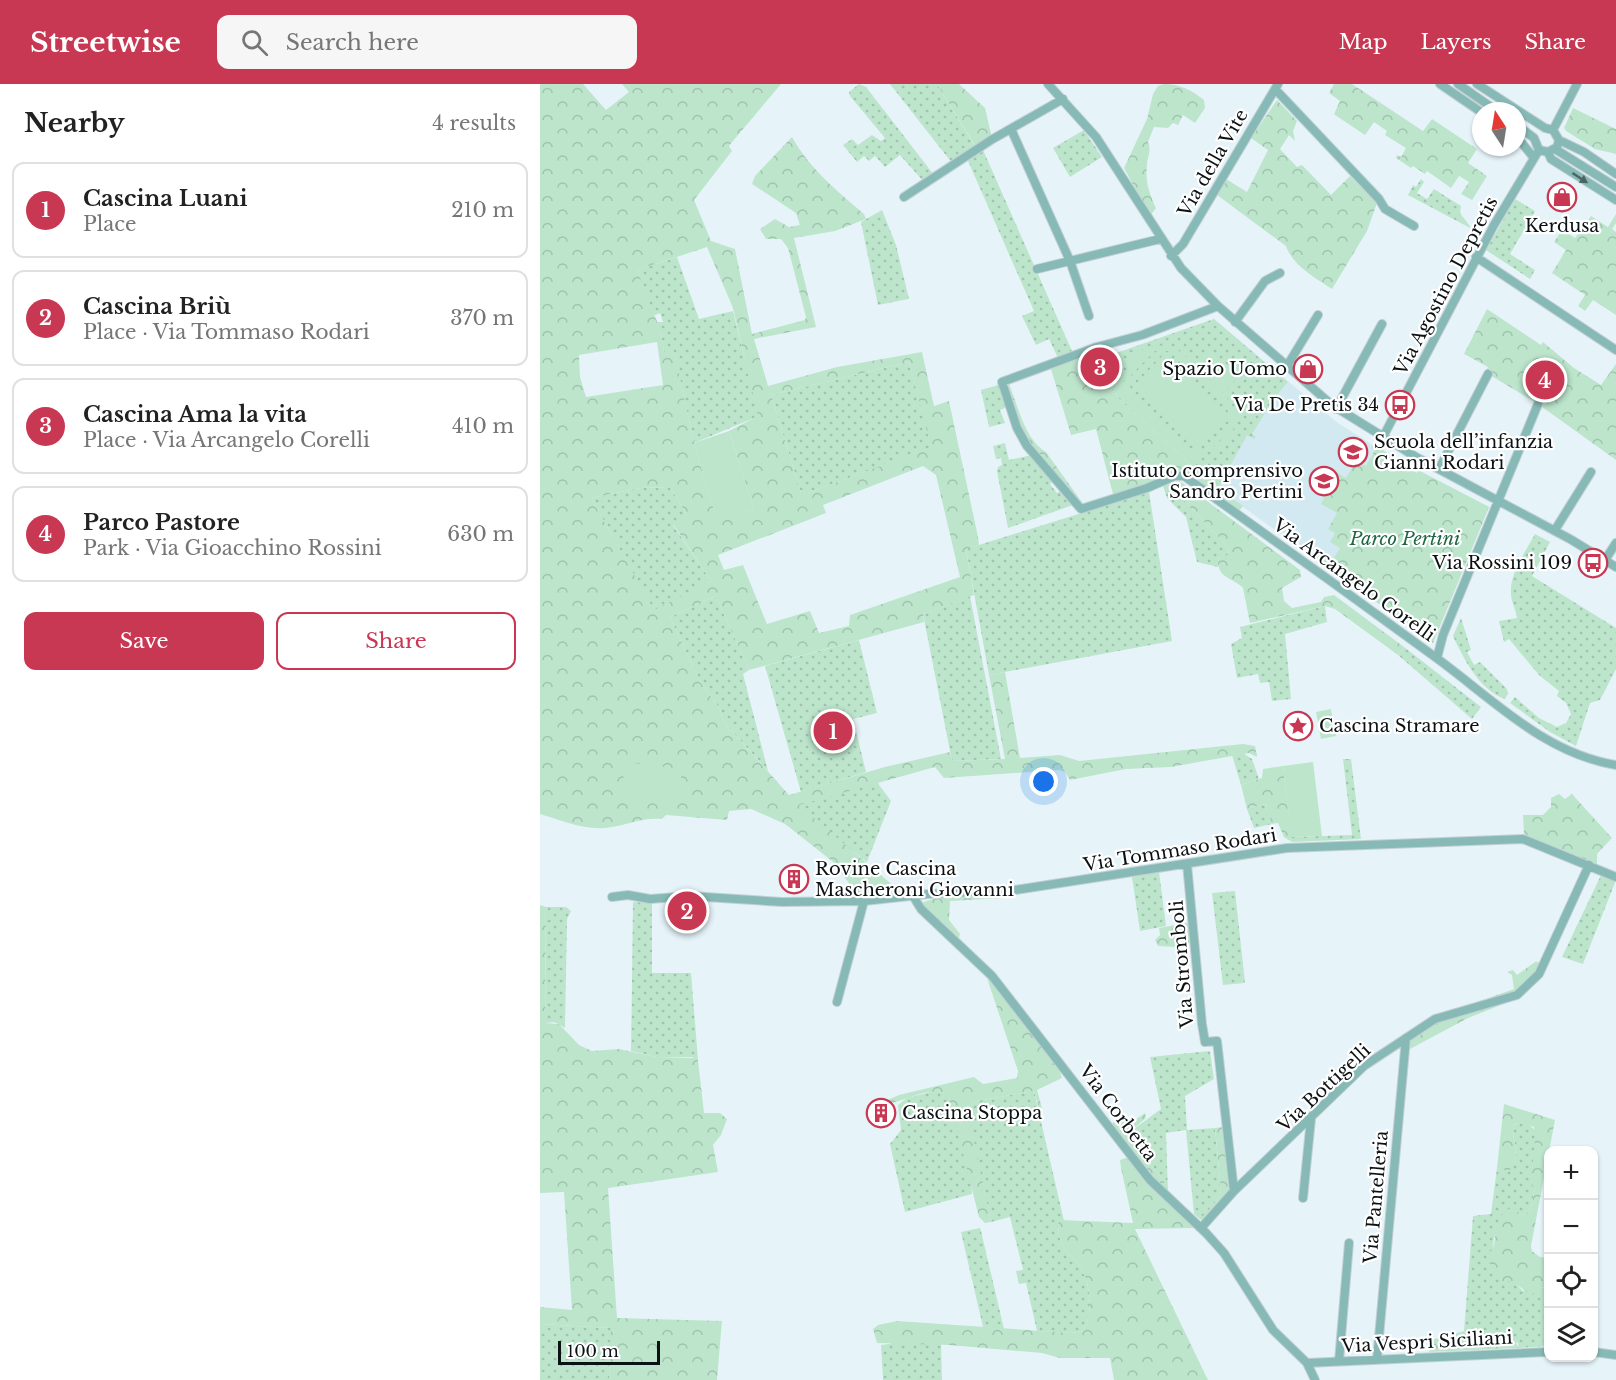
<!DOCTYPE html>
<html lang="en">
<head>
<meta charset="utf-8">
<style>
	:root { --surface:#fff; --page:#f6f6f6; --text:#222; --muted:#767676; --line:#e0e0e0; --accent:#c83852 }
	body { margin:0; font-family:"Libre Baskerville",serif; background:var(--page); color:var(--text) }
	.controls { position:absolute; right:18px; bottom:18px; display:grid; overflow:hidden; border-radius:12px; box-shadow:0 2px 4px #0004 }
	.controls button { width:54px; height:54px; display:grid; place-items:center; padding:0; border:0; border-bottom:2px solid var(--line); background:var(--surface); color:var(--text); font:30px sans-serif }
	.compass { position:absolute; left:932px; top:18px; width:54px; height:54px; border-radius:50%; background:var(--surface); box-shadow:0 2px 4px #0004; rotate:348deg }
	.scale { position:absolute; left:18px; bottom:15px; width:102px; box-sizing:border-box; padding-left:6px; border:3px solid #0c1113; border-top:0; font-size:16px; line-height:21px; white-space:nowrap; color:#0c1113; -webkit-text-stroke:4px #fff; paint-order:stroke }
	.you { position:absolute; left:504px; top:698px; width:21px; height:21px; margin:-15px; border:4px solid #fff; border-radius:50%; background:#1a73e8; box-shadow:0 0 0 9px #1a73e833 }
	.badge { display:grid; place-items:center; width:39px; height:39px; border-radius:50%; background:var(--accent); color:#fff; font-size:20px; font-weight:700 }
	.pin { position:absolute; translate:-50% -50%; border:3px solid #fff; box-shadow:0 2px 6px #0006 }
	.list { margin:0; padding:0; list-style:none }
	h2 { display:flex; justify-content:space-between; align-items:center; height:78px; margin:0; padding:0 24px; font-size:26px }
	h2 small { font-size:20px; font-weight:400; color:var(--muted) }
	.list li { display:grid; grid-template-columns:39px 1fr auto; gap:18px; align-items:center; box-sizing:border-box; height:96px; margin:0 12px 12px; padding:0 12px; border:2px solid var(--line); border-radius:12px }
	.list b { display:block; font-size:22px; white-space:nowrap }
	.list p { margin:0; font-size:20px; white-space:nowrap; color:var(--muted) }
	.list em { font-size:20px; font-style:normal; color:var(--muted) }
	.actions { display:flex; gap:12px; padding:18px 24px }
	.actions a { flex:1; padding:14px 0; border:2px solid var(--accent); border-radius:12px; text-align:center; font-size:21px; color:var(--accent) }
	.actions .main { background:var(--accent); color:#fff }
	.icon { flex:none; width:33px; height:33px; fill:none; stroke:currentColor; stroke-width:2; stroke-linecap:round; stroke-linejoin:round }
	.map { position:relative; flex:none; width:1076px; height:1296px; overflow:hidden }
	header { display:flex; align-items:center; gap:36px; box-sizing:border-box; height:84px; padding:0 30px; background:var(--accent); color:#fff }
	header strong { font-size:28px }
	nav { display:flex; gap:33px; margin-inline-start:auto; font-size:21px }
	.search { width:420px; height:54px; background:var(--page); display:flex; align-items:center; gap:15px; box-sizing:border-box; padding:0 21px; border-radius:12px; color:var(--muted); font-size:22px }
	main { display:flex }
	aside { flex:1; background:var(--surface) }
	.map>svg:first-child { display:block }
</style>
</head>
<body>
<header>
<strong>Streetwise</strong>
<div class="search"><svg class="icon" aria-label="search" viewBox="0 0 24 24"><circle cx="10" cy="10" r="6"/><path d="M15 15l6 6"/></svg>Search here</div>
<nav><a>Map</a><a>Layers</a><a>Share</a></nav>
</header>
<main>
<aside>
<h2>Nearby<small>4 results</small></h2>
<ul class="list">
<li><span class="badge">1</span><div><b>Cascina Luani</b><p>Place</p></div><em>210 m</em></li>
<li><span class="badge">2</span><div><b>Cascina Briù</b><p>Place · Via Tommaso Rodari</p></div><em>370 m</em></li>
<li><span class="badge">3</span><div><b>Cascina Ama la vita</b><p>Place · Via Arcangelo Corelli</p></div><em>410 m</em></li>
<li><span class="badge">4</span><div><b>Parco Pastore</b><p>Park · Via Gioacchino Rossini</p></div><em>630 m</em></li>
</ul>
<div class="actions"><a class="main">Save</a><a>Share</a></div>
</aside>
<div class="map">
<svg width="1076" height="1296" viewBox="0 0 1076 1296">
	<defs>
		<pattern id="grass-dots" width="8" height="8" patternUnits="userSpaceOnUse" patternTransform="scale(1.5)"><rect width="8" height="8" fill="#bce5cc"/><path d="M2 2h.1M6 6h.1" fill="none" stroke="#a0c3ae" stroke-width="1.8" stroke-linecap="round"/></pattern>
		<pattern id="forest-crowns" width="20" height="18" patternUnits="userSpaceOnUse" patternTransform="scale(1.5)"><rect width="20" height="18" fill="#bce5cc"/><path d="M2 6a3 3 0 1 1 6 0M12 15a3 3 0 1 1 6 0" fill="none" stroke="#a0c3ae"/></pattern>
	</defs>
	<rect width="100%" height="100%" fill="#e6f4f9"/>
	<path fill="#d2e9f1" d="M674 235 798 339 877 389 878 386 949 423 893 559 678 405 580 316 568 298 562 274Z"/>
	<path fill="url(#grass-dots)" d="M319 0 326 3 394 91 384 98 360 71 345 83 335 72 329 77 324 72 317 78 303 61 312 55 318 61 332 51 341 57 345 54 310 12 309 8Z
		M350 0H397L436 64 412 79Z
		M544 46 562 73 530 93 513 64Z
		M443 66 532 267 518 274 509 255 496 261 482 232 494 227 428 77Z
		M881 95 884 98 877 109 887 115 894 105 921 122 920 129 932 145 868 111 873 101 876 103Z
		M975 115 995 127 970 170 995 186 990 195 946 166Z
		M342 126 356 161 369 215 338 221 321 138Z
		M137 173 159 235 193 227 219 332 154 359 134 268H124L121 249 115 238H123L120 229 113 232 97 186Z
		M674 235 748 298 733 316 712 350 716 353 714 355 707 351 678 405 580 316 568 298 562 274Z
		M369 278 392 363 268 409H261L231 311Z
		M458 301 467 323 460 326 465 339 449 343 441 306Z
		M465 359 469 376 492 371 513 397 510 400 517 409 520 407 533 421 468 444 457 387 458 383 462 381 461 374 456 375 453 362Z
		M633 398 637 409 687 462 689 471 678 475V483L657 478 646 433 627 414 623 402Z
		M130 403 147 431 133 441 171 497 114 527 51 414 100 404Z
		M609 408 632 557 449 591 426 465Z
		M995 450 1010 458 992 492 1076 544V585L1060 616 1050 619 1036 662 1010 648 970 619 975 613 999 634 1017 643 1026 639 1031 630 1026 619 1017 612 1019 607 999 591 969 555 964 558 959 537 977 534C976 525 971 518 971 510 969 490 986 467 995 450Z
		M176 512 209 586 203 590 228 687 183 637 180 625 160 598 130 533Z
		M430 512 461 675 412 677 383 530Z
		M785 522 787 538 745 550 751 615 732 617 729 598 720 599 718 590 697 594 691 560 702 554 700 543Z
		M921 534 931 566 927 568 934 581 940 578 967 605 968 610 965 615C939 606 924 575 913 552Z
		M319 556 337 629 313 635 326 688 261 708 225 582Z
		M864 563 941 623 932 635 858 571Z
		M703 669 712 675 719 695 701 701 692 671Z
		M803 675H811L821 755 752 758 751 753 812 751Z
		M337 698 351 717 327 778 291 751 258 721Z
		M725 720 732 740 714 744 707 725Z
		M619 788 626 842 600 847 592 793Z
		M1062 789 1076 796 1043 880 1022 873Z
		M695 807 705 899 683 901 672 809Z
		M93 818 112 819V889H151L158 976 152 973H116L91 967Z
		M6 823H26L31 827 27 835 25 944 15 938 5 939Z
		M670 967 674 995 645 1012 647 1046 675 1044 681 1107 679 1114 661 1136 654 1130 646 1046 626 1049 628 1109 624 1106V1097L587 1050 621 1025 610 973Z
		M394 1007 408 1009 431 1095 432 1110 365 1128 350 1060 361 1046 358 1021 367 1014Z
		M494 1007 524 1137 518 1140C519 1170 533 1167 543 1188 551 1204 553 1232 543 1247L531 1249 497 1247 486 1199 479 1200 476 1187 483 1186 470 1133 451 1138 427 1031V1023L437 1017Z
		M979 1039 988 1040 995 1046V1104L990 1127 983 1131 975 1127C969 1135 957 1145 954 1154 949 1171 972 1196 983 1207L1008 1203V1262L978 1264V1259L959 1251C946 1257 933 1257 924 1247L933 1132 951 1130 957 1084 969 1086C982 1071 972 1058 973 1041Z
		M440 1144 441 1147 464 1245 443 1243 421 1148Z
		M0 1240 72 1244 69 1296H0Z
		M356 1259 401 1260 402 1296H343L341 1261Z"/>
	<path fill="url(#forest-crowns)" fill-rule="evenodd" d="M0 0H43L66 26 89 8 82 0H241L193 57 189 62 192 67 154 116 171 157 195 165 212 250 265 236 266 233 248 164 241 155H226L220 145 235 135 249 143 260 141 256 129 212 100 215 92 252 53C270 85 296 106 324 130L326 135 295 147 254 154 276 243 214 255 228 302 297 283 382 268 394 322 409 317 438 453 439 461 426 465 434 511 383 530 384 538 209 586 176 512 130 533 160 598 180 625 183 637 249 711 345 683 410 668 412 677 465 675 449 591 465 588 480 674 520 671 539 677 703 660 715 662 717 673 709 669 631 683 586 685 530 696 525 688 519 686 404 694 395 683 259 721 363 810 318 811 292 777 245 740 211 725 189 727 187 736 126 731 122 735C100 733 87 742 65 744 43 746 21 736 0 730ZM167 163 193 224 218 332 189 347 214 426 177 436 154 359 134 267 124 268 121 248 97 186ZM117 258 123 301 46 313 40 293 39 271ZM369 278 391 363 268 409H261L231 311ZM383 382 396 391 420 493 310 531 309 542 279 549 270 527 227 540 203 481 184 486 178 471 286 429 283 421ZM130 403 147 431 133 440 171 497 114 526 51 414 100 404Z
		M397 0H419L445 24 452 54 437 65Z
		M624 0C639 0 652 6 664 16L665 24 655 39 643 31 638 41 633 39 628 44 614 43 608 58C612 68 607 73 607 81 605 97 609 109 616 124L610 132 584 84 607 35 613 10 618 2Z
		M794 0H812L883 47 892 35 937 65 928 79 947 92 932 116 921 110 929 98 919 92 911 104 887 87 885 90 873 82 871 84 856 74 857 71 861 73 866 64 845 51 847 47 834 38 825 51 798 33 794 30 800 17 789 9Z
		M737 16 757 37 753 47 755 57 749 51 740 65 757 83 762 81 791 111 810 92 837 119 827 147 792 205C774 193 753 182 746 162L677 111 686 95 707 108 728 66 711 54Z
		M1033 24 1076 45V70L1055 65 1026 47 1024 44Z
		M1076 130V139L1072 145 1076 148V231L1053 216 1045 227 1038 222 1045 211 1012 189 1026 166 1014 158 1022 146 1035 154 1051 132 1068 143Z
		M947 225 1001 261 1003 258 1034 284 1061 301 1076 280V376L998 320 945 288 948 283 924 270Z
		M551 270 559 299 568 298 580 316 678 405 703 422 699 427 656 396 635 392 574 414 556 345 531 351 511 285Z
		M469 300C478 322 485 356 506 368L544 421H540L484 353 466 304Z
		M834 360 877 389 878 386 949 423 893 559 772 471 774 468 792 477 800 464 790 458 795 449 788 445 797 429 781 420 785 412 776 407 789 384 806 394 816 377 826 382 835 366 831 364Z
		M640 397 760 486 761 493 742 504 744 517 752 524 781 518 784 513 794 511 864 563 858 571 795 525 785 522 710 539 703 504C692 493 677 495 678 475L689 470 687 462 637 409 633 398Z
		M743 682 752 758 744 753 738 739 732 740 725 720 707 725 701 701 722 694 723 685Z
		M1019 710 1025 715 1032 710 1072 754 1057 770V781L984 750 983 731H1003L1011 723V714Z
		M463 810 465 814 410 817 409 836 420 850 419 854 381 819 396 814Z
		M0 821 6 823 5 939 19 940 39 961 52 967 79 965 116 973 155 974 158 976 164 1029H180L187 1035 181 1051 173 1061 178 1088 68 1104 77 1234 182 1237 177 1296H69L71 1244 0 1240V1223L32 1226 24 1108 0 1109Z
		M652 838 653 858 636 863 618 862 615 856 620 851 619 844Z
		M995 878H1000V886L976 909 930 924 931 920 974 905 972 891 967 888 973 886 977 891Z
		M447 894 517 978 522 994 497 1006 502 1024 499 1025 494 1007 437 1017 427 1023 451 1138 445 1139 439 1133 408 1010C388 1001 365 1018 345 1020L343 1018 359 1011 434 993 443 1000 477 994 478 987Z
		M976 915 928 934 870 965 866 962 867 955 896 936Z
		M964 1020 1015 1036 991 1162 992 1167 1000 1173 1008 1174V1203L1000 1204 998 1209 990 1210 973 1198 960 1197 950 1178 949 1168 954 1165C955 1152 956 1129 971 1124L983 1131 990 1127 995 1104 991 1099 995 1055 994 1043 979 1039 973 1041C972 1058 982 1071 969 1087L957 1084Z
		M605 1029 606 1034 587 1050 624 1097V1106L572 1040 575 1036H595Z
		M682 1043 690 1106 663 1138 661 1134 679 1114 681 1107 675 1044Z
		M586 1074 590 1075 613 1104 655 1144 595 1145 668 1296H574L570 1274H520L502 1269 409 1261 337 1259 333 1245 338 1241 357 1237 531 1249 543 1247C553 1232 551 1204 543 1188 533 1167 519 1170 518 1140L520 1136 593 1139 581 1084 580 1076Z
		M924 1247C938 1263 957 1248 975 1255L978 1264 889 1268 891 1256Z"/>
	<path fill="#bce5cc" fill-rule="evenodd" d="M616 261C624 262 632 262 638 266 648 273 685 309 691 319 706 346 679 372 653 370L659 376 654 380 572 302 577 297 585 304C581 281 594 267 616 261ZM615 267C622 266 627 266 633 269 647 277 687 317 689 331L624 270 593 303 658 365 689 332C690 353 672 373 650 364 633 358 593 316 589 299L593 293 591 291Z
		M669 264 699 292 684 308 654 279Z
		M189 347 214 426 177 437 154 359Z
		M791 625 796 652 781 655 776 628Z
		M85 678 142 685 138 722 81 715Z
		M773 678 782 752 751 753 743 682Z"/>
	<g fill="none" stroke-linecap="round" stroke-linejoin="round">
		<g stroke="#c3d0d4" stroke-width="10">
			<path id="minor" d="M508 0 556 53 641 184 678 222 792 321 876 373 1030 455 1076 483
				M900 0 941 28
				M918 0 957 27
				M937 0 1005 44 1013 46 1019 56 1017 63 1008 68 999 66 994 54 977 41
				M735 5 839 115 845 125 874 142
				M471 45 530 177 549 232
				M1013 46 1037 0
				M977 53 994 74
				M1019 56 1044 68 1076 90
				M1015 65 1076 103
				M1008 68 1011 75 1076 116
				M364 113 451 56 523 15
				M631 172 643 160 738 0
				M936 173 1076 266
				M497 185 620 155
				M678 222 602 251 557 263 462 298 477 344 487 362 541 425 607 404 635 392H644C727 451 809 510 891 570 950 612 1002 669 1076 681
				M695 238 725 197 740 189
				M747 282 778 231
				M796 325 842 240
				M843 353 954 141 999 66
				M899 385 948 290
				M1015 446 1051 388
				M1065 476 1076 459
				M897 574 903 551 998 320
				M647 780 662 940 665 958 677 957 694 1107
				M373 812 381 825 452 892 610 1096 666 1149 684 1169 733 1246 767 1279 775 1296
				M72 813 88 811 110 815 150 812 242 818 324 817 388 810 475 806 747 764 983 755 1076 793
				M297 918 324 817
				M763 1114 771 1035
				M661 1144 694 1107 824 982 895 935 977 911 999 890 1049 781
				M1054 1268 1076 1271
				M837 1275 866 954
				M799 1277 809 1159
				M767 1279 1008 1268"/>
		</g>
		<use href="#minor" stroke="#87bab6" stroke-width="8"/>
	</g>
	<defs><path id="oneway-solid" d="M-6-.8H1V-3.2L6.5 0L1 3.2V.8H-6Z" transform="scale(1.5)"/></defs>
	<use fill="#4a6664" href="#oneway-solid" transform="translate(1040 94) rotate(33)"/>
	<defs>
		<g id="shop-ring" transform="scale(1.5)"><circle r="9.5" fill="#fff" stroke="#c83852" stroke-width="1.5"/><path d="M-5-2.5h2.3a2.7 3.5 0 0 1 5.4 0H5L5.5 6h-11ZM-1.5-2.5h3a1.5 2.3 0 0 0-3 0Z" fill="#c83852"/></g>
		<g id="bus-ring" transform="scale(1.5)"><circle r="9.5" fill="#fff" stroke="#c83852" stroke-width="1.5"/><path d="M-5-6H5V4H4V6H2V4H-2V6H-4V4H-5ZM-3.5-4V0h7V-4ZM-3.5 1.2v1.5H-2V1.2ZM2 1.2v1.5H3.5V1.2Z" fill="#c83852"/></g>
		<g id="school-ring" transform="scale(1.5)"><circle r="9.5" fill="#fff" stroke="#c83852" stroke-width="1.5"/><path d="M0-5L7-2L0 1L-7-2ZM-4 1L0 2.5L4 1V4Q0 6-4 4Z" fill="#c83852"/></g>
		<g id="sight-ring" transform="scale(1.5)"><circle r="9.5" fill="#fff" stroke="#c83852" stroke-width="1.5"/><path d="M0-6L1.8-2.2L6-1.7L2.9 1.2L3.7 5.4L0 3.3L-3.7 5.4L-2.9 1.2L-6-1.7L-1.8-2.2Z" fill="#c83852"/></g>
		<g id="building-ring" transform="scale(1.5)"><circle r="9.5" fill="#fff" stroke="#c83852" stroke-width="1.5"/><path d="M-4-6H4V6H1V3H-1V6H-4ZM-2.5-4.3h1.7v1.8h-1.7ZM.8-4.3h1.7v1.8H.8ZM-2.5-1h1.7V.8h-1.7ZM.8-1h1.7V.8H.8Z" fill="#c83852"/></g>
	</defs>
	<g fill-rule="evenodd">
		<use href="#shop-ring" x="1022" y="113"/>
		<use href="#shop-ring" x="768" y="285"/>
		<use href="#bus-ring" x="860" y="321"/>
		<use href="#school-ring" x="813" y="368"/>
		<use href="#school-ring" x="784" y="397"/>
		<use href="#bus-ring" x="1053" y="479"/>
		<use href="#sight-ring" x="758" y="642"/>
		<use href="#building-ring" x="254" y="795"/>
		<use href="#building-ring" x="341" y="1029"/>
	</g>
	<g text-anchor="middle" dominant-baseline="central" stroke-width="4.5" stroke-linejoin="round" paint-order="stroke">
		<g font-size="18" fill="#0c1113" stroke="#fff">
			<text transform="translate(673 79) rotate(-60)">Via della Vite</text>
			<text transform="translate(906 202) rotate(-62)">Via Agostino Depretis</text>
			<text transform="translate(814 496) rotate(36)">Via Arcangelo Corelli</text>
			<text transform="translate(640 766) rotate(-9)">Via Tommaso Rodari</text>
			<text transform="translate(642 880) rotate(-95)">Via Stromboli</text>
			<text transform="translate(784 1004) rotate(-43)">Via Bottigelli</text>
			<text transform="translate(578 1029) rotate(53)">Via Corbetta</text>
			<text transform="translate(836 1113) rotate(-85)">Via Pantelleria</text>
			<text transform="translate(887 1258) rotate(-3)">Via Vespri Siciliani</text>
		</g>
		<g font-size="18" fill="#0c1113" stroke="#fff" text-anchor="end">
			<text x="1022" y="142" text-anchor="middle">Kerdusa</text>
			<text x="747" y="285">Spazio Uomo</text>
			<text x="839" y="321">Via De Pretis 34</text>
			<text x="834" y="358" text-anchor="start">Scuola dell’infanzia<tspan x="834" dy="21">Gianni Rodari</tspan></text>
			<text x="763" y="387">Istituto comprensivo<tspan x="763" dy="21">Sandro Pertini</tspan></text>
			<text x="1032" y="479">Via Rossini 109</text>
			<text x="779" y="642" text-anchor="start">Cascina Stramare</text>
			<text x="275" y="785" text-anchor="start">Rovine Cascina<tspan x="275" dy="21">Mascheroni Giovanni</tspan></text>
			<text x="362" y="1029" text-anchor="start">Cascina Stoppa</text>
		</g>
		<g font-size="18" font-style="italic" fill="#1d6543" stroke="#fff">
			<text x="865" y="455">Parco Pertini</text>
		</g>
	</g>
</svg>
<div class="controls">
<button>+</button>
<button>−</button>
<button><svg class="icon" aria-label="locate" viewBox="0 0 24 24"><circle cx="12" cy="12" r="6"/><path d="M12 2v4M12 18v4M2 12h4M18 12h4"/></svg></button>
<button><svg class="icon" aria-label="layers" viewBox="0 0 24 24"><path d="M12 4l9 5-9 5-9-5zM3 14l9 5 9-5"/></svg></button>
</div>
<svg class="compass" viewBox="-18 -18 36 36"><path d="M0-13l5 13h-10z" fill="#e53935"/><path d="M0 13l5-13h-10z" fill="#767676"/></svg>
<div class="scale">100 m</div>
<div class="you"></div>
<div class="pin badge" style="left:293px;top:647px">1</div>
<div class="pin badge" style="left:147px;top:827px">2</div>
<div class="pin badge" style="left:560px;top:283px">3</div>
<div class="pin badge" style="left:1005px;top:296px">4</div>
</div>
</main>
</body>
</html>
